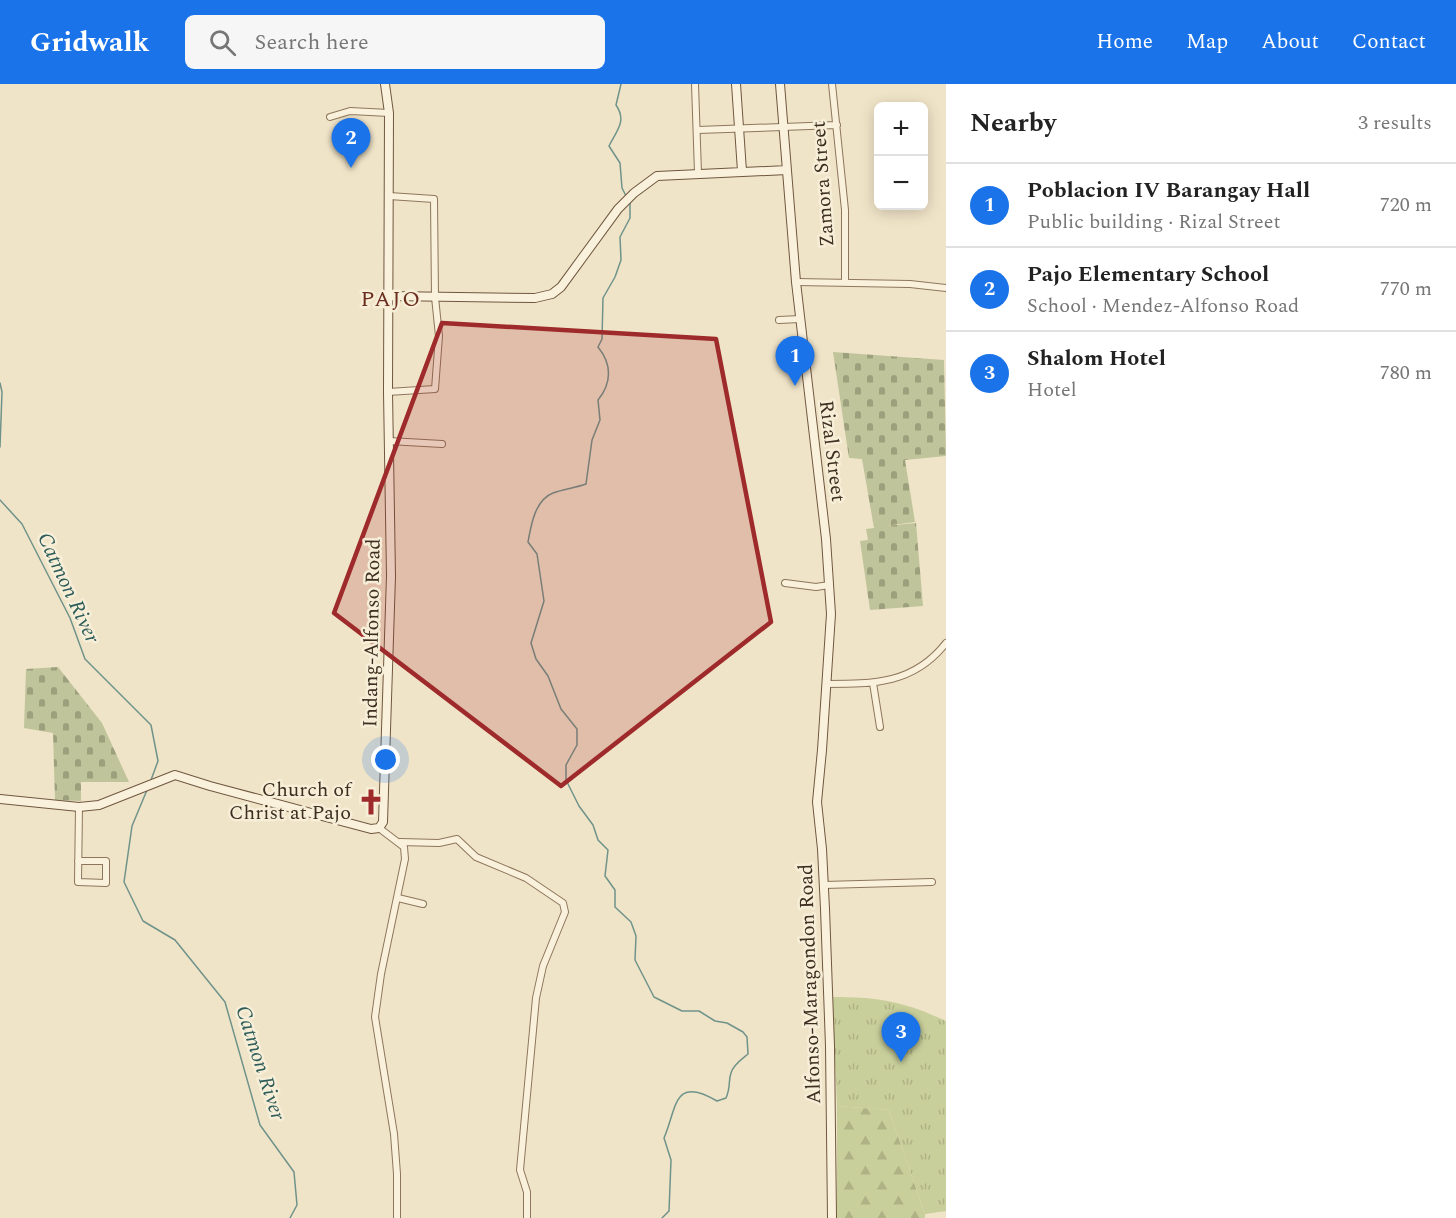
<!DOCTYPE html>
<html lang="en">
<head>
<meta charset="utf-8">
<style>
	:root { --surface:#fff; --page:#f6f6f6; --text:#222; --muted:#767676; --line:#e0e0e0; --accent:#1a73e8 }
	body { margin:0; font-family:Spectral,serif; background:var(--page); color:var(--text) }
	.controls { position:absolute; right:18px; top:18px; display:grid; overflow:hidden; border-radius:9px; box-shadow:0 3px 15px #0003 }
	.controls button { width:54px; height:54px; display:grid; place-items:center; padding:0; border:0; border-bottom:2px solid var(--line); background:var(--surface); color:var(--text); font:30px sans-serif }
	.you { position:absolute; left:386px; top:676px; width:21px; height:21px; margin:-15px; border:4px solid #fff; border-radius:50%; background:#1a73e8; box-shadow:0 0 0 9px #1a73e833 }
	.badge { display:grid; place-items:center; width:39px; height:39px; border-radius:50%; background:var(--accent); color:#fff; font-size:20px; font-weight:700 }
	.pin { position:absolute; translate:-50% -50px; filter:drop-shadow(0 2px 3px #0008) }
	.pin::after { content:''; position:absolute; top:32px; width:21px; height:18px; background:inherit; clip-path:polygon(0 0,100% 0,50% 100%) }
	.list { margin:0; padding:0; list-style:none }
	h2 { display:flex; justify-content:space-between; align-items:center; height:78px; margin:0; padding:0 24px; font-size:26px }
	h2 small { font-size:20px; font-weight:400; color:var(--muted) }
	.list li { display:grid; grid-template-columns:39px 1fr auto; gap:18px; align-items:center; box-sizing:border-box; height:84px; padding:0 24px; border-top:2px solid var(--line) }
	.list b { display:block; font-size:22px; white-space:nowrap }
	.list p { margin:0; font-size:20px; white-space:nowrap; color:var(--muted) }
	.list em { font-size:20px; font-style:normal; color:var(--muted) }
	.icon { flex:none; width:33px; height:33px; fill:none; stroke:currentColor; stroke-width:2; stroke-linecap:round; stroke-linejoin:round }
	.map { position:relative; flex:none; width:946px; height:1134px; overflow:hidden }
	header { display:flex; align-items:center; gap:36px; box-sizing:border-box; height:84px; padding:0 30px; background:var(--accent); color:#fff }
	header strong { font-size:28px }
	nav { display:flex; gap:33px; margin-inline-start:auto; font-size:21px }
	.search { width:420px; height:54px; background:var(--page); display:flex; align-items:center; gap:15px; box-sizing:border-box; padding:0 21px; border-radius:9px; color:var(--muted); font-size:22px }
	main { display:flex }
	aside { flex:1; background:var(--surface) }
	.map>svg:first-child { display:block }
</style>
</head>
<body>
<header>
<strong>Gridwalk</strong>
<div class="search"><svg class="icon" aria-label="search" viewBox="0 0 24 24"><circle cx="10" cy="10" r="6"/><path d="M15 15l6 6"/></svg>Search here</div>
<nav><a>Home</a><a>Map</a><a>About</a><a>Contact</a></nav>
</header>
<main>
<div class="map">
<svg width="946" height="1134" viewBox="0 0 946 1134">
	<defs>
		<pattern id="forest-firs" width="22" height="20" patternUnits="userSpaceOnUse" patternTransform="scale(1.5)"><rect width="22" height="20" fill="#c9cf9b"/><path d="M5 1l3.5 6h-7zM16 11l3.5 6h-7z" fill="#aeb285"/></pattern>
		<pattern id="cemetery-stones" width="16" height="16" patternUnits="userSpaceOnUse" patternTransform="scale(1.5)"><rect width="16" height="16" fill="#bfc49a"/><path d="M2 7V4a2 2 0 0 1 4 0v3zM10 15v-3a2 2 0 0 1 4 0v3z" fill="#9ca07d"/></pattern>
		<pattern id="park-tufts" width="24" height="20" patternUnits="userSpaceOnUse" patternTransform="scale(1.5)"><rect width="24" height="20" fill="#c9cf9b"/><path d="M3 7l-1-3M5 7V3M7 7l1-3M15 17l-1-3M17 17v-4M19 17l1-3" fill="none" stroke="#aeb285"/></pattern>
	</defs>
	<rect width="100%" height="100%" fill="#f0e4c8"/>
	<path fill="url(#forest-firs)" d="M837 1022 889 1026 925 1130V1134H837Z"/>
	<path fill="url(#cemetery-stones)" d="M833 268 944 276 946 372 905 376 915 438 885 442 916 439 923 522 870 526 860 457 868 456 866 445 874 444 862 375 849 374Z
		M58 583 102 639 129 698H81V717L55 716 53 649 24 644 26 585Z"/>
	<path fill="url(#park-tufts)" d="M832 913C878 913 903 917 946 937V1127L925 1130 889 1026 837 1022Z"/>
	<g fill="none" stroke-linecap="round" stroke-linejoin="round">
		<path stroke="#6f938a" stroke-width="1.5" d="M621 0 616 21C627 37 617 46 609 62L620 79 622 104 626 112
			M630 118V134L620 153 621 176 615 193 603 214 602 255 598 263C612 280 612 299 598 316L600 336 592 356 586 400C575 404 564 405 553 409 535 416 531 441 528 458L537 470 544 517 531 559 536 575 548 592 561 625 577 645V661L566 681V696L579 722 593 741 598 756 608 766 605 792 615 806V823L631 838 636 852 635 876 654 913 682 927H699L715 937 727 939 743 948 747 953 748 970C742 975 733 981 731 989 728 997 731 1003 726 1014L717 1017C673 991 677 1024 664 1054L671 1076 669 1127 662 1134
			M0 299 2 308 0 363
			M0 416 22 440 70 534 85 575 151 641 158 677 151 696
			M147 706 132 742 124 798 143 837 175 856 225 918 260 1041 294 1088 297 1121 290 1134"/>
		<g stroke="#8d765c" stroke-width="8">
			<path id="street" d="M695 0 698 89
				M832 0 845 126V198
				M330 33 350 27 389 29
				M698 46 837 41
				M796 198 910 200 946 204
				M779 236 800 235
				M388 308 435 305 439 252 435 213 434 115 389 112
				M389 357 442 360
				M785 499 816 503 829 501
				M873 599 880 643
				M826 600C874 600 914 600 946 559
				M379 744 404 763 405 775 381 890 375 933 394 1050 397 1090V1134
				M400 758 439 759 457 755 476 773 526 794 563 819 565 828 543 882 536 914 520 1086 527 1108V1134
				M78 777H106V799L78 798 79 723
				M824 801 932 798
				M398 814 423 820"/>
		</g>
		<g stroke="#6f573f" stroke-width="10">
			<path id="secondary" d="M736 0 742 87
				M780 0 796 198 826 455 831 530 822 666 817 718 822 765 825 825 830 962 832 1134
				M389 212 535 214 552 210 561 203 618 125 634 109 657 92 787 86
				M0 715 79 723 99 721 175 691 210 702 371 745 379 744 383 738 391 492 388 308 389 29 385 0"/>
		</g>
		<use href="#street" stroke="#faf1dc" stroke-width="6"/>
		<use href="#secondary" stroke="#faf1dc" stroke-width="8"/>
	</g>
	<path fill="#9e2a2b" fill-opacity="0.2" stroke="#9e2a2b" stroke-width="4.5" stroke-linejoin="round" d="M442 239 716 255 771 538 561 702 334 529Z"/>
	<defs>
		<g id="church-bare" transform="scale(2.07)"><path d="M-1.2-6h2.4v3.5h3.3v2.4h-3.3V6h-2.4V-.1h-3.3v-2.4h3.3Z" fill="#9e2a2b" stroke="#f7eed8" stroke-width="2.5" paint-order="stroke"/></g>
	</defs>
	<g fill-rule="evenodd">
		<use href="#church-bare" x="371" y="718"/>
	</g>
	<g text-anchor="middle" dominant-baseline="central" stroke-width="5" stroke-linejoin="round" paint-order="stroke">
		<g font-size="20" fill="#3d2e20" stroke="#f7eed8">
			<text transform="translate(823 100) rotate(-94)">Zamora Street</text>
			<text transform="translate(832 367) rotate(83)">Rizal Street</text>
			<text transform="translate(372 549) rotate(-89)">Indang-Alfonso Road</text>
			<text transform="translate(810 900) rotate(-92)">Alfonso-Maragondon Road</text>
		</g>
		<g font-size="20" fill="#3d2e20" stroke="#f7eed8" text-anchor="end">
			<text x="351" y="706">Church of<tspan x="351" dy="23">Christ at Pajo</tspan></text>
		</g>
		<g font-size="21" font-style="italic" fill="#2f5d5a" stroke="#f7eed8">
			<text transform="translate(68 504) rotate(65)">Catmon River</text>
			<text transform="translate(260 979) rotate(72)">Catmon River</text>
		</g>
		<g font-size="22" letter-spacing="1.5" fill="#6b2e1e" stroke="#f7eed8">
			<text x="391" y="215">PAJO</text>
		</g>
	</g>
</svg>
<div class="controls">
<button>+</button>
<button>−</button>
</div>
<div class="you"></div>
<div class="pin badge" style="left:795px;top:302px">1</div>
<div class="pin badge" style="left:351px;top:84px">2</div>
<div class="pin badge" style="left:901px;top:978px">3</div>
</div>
<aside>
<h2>Nearby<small>3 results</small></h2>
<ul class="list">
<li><span class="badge">1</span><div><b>Poblacion IV Barangay Hall</b><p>Public building · Rizal Street</p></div><em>720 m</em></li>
<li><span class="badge">2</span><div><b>Pajo Elementary School</b><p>School · Mendez-Alfonso Road</p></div><em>770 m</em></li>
<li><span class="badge">3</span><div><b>Shalom Hotel</b><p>Hotel</p></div><em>780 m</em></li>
</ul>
</aside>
</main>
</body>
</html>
